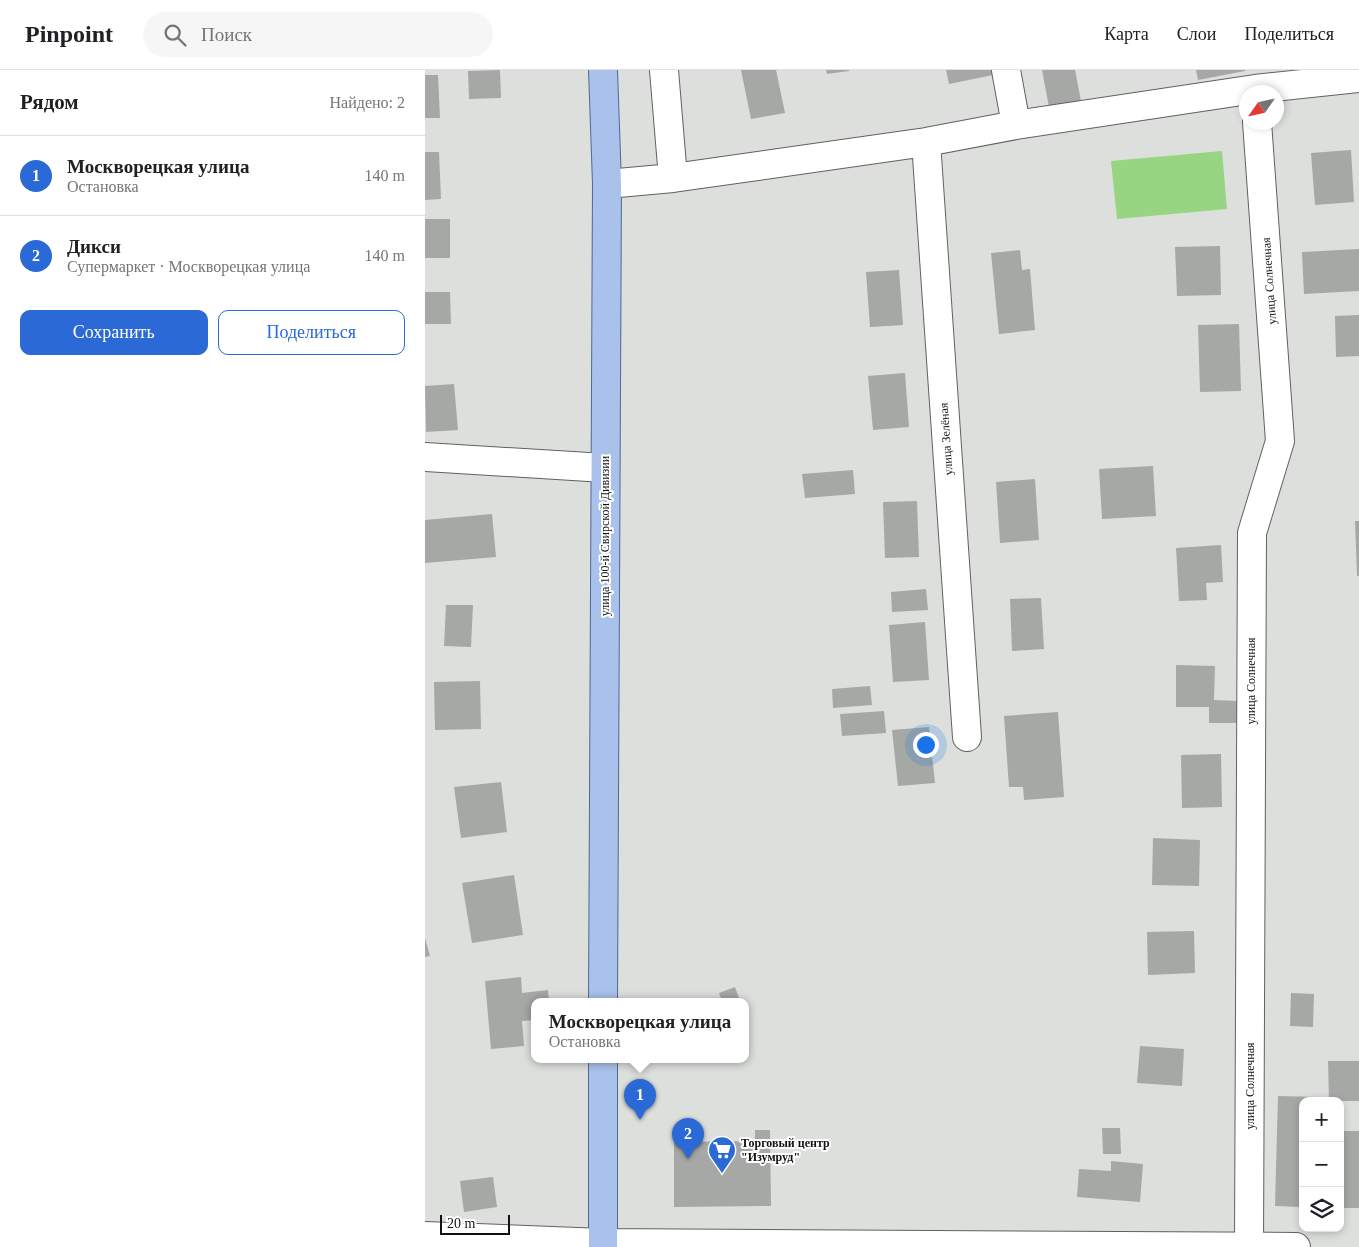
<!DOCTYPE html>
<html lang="ru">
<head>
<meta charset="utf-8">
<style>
	:root { --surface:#fff; --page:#f6f6f6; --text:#202124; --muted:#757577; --line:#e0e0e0; --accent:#2a69d6 }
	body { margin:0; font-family:Georgia,serif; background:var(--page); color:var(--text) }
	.controls { position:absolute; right:15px; bottom:15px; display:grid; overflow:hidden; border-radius:10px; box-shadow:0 2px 8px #0003 }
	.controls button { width:45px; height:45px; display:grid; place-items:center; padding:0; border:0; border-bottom:1px solid var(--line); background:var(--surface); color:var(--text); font:25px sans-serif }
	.compass { position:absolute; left:814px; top:15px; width:45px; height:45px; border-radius:50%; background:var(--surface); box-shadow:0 2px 8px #0003; rotate:236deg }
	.scale { position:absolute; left:15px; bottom:12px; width:70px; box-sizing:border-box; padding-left:5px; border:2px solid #101110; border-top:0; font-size:14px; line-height:18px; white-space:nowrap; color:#101110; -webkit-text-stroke:4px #fff; paint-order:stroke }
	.you { position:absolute; left:500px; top:674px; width:18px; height:18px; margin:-12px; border:4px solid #fff; border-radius:50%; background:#1a73e8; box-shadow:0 0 0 8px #1a73e833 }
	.badge { display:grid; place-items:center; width:32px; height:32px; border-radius:50%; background:var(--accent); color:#fff; font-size:16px; font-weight:700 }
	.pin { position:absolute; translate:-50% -41px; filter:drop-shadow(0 1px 2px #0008) }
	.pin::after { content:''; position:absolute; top:26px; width:18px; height:15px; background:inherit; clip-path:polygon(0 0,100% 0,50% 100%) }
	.popup { position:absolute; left:106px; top:928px; width:218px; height:65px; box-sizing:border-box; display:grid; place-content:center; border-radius:10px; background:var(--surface); filter:drop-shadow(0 1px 4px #0005); font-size:16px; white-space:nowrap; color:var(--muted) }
	.popup b { font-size:19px; color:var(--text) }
	.popup::after { content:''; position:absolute; left:50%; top:100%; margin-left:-10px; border:10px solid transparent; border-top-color:var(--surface) }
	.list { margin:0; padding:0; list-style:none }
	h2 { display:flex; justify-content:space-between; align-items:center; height:65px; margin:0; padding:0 20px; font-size:21px }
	h2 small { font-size:16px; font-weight:400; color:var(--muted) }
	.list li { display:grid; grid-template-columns:32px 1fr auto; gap:15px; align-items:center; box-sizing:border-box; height:80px; padding:0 20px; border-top:1px solid var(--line) }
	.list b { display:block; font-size:19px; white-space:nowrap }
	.list p { margin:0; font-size:16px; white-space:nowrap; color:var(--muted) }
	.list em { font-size:16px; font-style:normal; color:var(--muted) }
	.actions { display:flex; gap:10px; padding:15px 20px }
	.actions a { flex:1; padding:11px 0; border:1px solid var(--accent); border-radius:10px; text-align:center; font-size:18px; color:var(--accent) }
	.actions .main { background:var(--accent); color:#fff }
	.icon { flex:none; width:28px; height:28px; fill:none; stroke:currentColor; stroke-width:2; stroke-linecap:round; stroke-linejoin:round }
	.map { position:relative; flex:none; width:934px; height:1177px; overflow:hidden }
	header { display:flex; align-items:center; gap:30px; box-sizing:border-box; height:70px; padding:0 25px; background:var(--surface); border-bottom:1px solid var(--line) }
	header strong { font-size:24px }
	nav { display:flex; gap:28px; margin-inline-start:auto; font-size:18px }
	.search { width:350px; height:45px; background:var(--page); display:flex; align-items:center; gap:12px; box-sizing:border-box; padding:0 18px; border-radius:28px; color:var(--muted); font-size:19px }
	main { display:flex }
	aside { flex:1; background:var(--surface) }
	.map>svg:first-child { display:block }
</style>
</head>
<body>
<header>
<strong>Pinpoint</strong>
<div class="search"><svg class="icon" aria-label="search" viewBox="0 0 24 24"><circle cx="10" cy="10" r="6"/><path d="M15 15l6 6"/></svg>Поиск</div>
<nav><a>Карта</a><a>Слои</a><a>Поделиться</a></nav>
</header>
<main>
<aside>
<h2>Рядом<small>Найдено: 2</small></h2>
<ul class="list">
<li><span class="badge">1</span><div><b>Москворецкая улица</b><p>Остановка</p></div><em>140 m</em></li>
<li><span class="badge">2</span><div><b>Дикси</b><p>Супермаркет · Москворецкая улица</p></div><em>140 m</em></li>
</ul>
<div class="actions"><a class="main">Сохранить</a><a>Поделиться</a></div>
</aside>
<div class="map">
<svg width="934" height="1177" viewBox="0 0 934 1177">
	<rect width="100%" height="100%" fill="#dcdfdb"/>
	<path fill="#98d583" d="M797 81 802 139 692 149 686 91Z"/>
	<path fill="#a5a8a4" d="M75 0 76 28 44 29 43 1Z
		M316 0H351L360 43 326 49Z
		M401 0H424V1L402 4Z
		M521 0H567L568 5 524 14Z
		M617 0H650L656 31 624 37Z
		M771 0H820V1L773 10Z
		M0 5H13L15 48H0Z
		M926 80 929 132 890 135 886 83Z
		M0 82H14L16 129 0 130Z
		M0 149H25V188H0Z
		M795 176 796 225 752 226 750 177Z
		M934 179V221L879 224 877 182Z
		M595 180 597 200 605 199 610 260 574 264 566 183Z
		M474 200 478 255 445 257 441 202Z
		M0 222H25L26 254H0Z
		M934 245V286L911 287 910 246Z
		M814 254 816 321 775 322 773 255Z
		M480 303 484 357 448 360 443 306Z
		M29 314 33 360 1 362 0 316Z
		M728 396 731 446 677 449 674 399Z
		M428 400 430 424 380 428 377 404Z
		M610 409 614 470 575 473 571 412Z
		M492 431 494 487 460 488 458 432Z
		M67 444 71 487 0 493V450Z
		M930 451H934V506H932Z
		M796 475 798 512 781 513 782 530 754 531 751 478Z
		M501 519 503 540 467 542 466 522Z
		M616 528 619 579 587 581 585 529Z
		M21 535H48L46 577 19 576Z
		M500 552 504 610 468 612 464 555Z
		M751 595 790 596 789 630 813 631V653H784V637H751Z
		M55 611 56 659 10 660 9 612Z
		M445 616 447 635 408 638 407 619Z
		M459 641 461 663 417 666 415 644Z
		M633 642 639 727 599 730 598 717H584L579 646Z
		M504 657 510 713 473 716 467 660Z
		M796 684 797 737 757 738 756 685Z
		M76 712 82 762 36 768 29 717Z
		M728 768 775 770 774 816 727 815Z
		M89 805 98 865 47 873 37 813Z
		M769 861 770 903 723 905 722 862Z
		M0 868 5 886 0 887Z
		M96 907 97 923 123 920 124 931H110V950L97 951 99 976 66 979 60 911Z
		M310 917 315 931H297L294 923Z
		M866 923 889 924 888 957 865 956Z
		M715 976 759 979 757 1016 712 1013Z
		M903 991H934V1031H904Z
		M853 1026 892 1027V1031H878V1137L850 1136Z
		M677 1058H695L696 1084H678Z
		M330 1060H345L346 1136 249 1137V1072L330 1071Z
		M915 1061H934V1138H915Z
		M686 1091 718 1094 715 1132 652 1127 654 1099 686 1101Z
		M68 1107 72 1137 39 1142 35 1111Z"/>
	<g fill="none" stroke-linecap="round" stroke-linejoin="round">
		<g stroke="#60625f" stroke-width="30">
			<path id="minor" d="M239 0 248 108
				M581 0 591 55
				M501 72 542 667
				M182 114 248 108 501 72 591 55 830 19 934 8
				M0 387 180 398
				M0 1166 178 1173 871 1177
				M824 1175 827 463 855 371 832 52"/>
		</g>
		<g stroke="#4e6996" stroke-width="30">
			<path id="major" d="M178 0 182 114 178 931
				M178 1177V989"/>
		</g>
		<use href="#minor" stroke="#fff" stroke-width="28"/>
		<use href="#major" stroke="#a9c1eb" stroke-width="28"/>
	</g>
	<defs>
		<g id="supermarket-pin" transform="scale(1.4375)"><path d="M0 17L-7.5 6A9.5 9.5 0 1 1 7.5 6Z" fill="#2a69d6" stroke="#fff"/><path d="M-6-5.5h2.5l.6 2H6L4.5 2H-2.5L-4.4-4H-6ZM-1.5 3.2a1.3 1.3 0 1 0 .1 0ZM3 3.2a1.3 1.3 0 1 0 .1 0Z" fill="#fff"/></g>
	</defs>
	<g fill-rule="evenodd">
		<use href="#supermarket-pin" x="297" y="1080"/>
	</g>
	<g text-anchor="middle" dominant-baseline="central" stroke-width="4" stroke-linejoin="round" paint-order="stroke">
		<g font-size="12" fill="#101110" stroke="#fff">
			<text transform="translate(844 211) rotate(-94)">улица Солнечная</text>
			<text transform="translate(521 369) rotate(-94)">улица Зелёная</text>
			<text transform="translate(180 466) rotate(-90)">улица 100-й Свирской Дивизии</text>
			<text transform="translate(826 611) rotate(-90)">улица Солнечная</text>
			<text transform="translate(825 1016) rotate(-90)">улица Солнечная</text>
		</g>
		<g font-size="12" font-weight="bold" fill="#101110" stroke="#fff" text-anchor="start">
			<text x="316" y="1073">Торговый центр<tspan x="316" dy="14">"Изумруд"</tspan></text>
		</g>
	</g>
</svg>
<div class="controls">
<button>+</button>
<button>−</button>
<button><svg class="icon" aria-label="layers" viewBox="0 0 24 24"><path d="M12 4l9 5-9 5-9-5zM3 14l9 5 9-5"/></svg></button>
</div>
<svg class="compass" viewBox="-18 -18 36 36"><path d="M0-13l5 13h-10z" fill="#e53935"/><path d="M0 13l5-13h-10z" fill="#757577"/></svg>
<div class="scale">20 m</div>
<div class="you"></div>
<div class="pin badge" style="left:215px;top:1050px">1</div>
<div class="popup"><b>Москворецкая улица</b>Остановка</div>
<div class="pin badge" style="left:263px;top:1089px">2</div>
</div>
</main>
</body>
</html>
